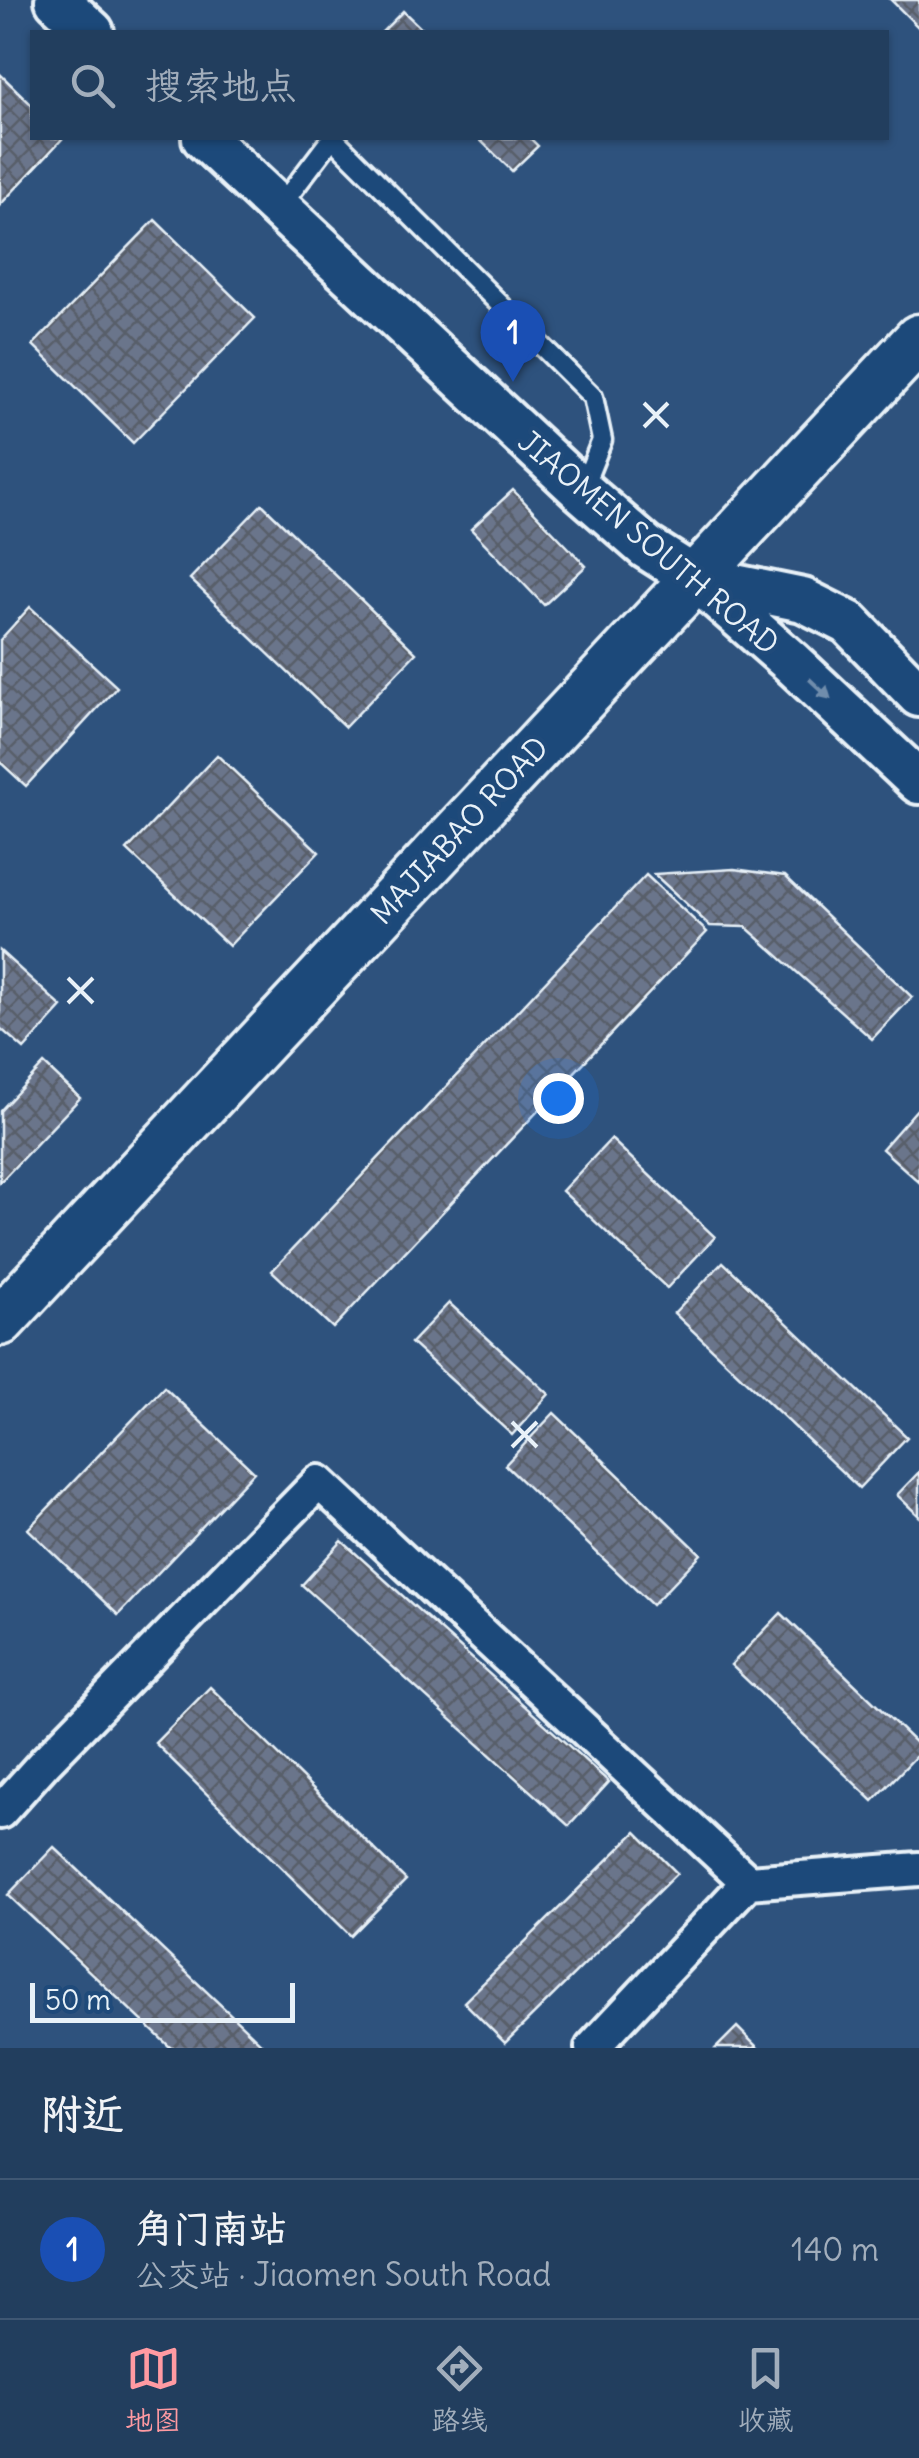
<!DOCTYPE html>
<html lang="zh">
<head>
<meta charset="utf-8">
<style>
	:root { --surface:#223e5e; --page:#2e4967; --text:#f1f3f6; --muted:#a2aebc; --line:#3f5773; --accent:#ff9aa2 }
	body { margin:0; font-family:Delius,"LXGW WenKai TC",sans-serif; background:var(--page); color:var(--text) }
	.scale { position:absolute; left:30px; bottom:25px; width:265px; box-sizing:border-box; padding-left:10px; border:5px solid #e8f1f8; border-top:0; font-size:28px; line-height:35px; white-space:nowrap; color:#e8f1f8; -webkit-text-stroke:8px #1f4a7a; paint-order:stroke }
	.you { position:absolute; left:558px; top:1098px; width:35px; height:35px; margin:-25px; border:8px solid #fff; border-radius:50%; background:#1a73e8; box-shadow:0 0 0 15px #1a73e833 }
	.badge { display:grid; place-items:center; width:65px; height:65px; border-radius:50%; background:var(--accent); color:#fff; font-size:32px; font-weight:700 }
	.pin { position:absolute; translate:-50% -82px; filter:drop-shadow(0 2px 5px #0008) }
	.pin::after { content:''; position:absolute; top:52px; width:35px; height:30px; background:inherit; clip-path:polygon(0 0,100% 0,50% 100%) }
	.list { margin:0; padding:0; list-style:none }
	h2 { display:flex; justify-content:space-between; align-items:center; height:130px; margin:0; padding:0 40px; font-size:42px }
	h2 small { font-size:32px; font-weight:400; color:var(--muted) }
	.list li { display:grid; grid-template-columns:65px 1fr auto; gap:30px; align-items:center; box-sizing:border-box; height:140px; padding:0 40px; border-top:2px solid var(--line) }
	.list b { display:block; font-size:38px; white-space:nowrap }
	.list p { margin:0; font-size:32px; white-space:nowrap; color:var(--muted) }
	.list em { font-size:32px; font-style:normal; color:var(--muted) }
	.icon { flex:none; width:55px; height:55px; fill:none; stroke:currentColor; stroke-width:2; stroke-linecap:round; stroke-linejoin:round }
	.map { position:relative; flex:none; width:919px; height:2048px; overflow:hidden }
	.search { position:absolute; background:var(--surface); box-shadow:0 2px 8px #0004; left:30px; right:30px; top:30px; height:110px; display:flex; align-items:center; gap:25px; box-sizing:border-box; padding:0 35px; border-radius:0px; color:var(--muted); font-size:38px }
	.sheet { height:270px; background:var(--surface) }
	nav { display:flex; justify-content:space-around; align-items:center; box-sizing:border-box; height:140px; border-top:2px solid var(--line); background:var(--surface); font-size:28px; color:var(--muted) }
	nav a { display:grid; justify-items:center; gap:5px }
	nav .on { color:var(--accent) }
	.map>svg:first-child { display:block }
</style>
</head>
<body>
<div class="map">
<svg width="919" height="2048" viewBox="0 0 919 2048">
	<defs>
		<pattern id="building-cross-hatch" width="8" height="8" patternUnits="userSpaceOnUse" patternTransform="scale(2.5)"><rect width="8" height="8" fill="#6b748b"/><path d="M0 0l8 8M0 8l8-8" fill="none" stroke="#585e6a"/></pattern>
	</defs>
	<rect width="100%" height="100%" fill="#2e527d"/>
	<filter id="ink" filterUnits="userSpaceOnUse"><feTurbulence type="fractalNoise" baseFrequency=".01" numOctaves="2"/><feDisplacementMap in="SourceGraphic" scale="20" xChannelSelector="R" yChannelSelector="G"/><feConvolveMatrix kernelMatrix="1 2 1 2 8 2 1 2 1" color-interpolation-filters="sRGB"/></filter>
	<g filter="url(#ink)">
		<path fill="url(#building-cross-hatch)" stroke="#e8f1f8" stroke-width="2.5" d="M891 0H919V28Z
			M403 11 425 32H382Z
			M0 74 32 105V138H63L0 205Z
			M478 138H530L538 146 512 171Z
			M155 220 255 318 133 443 33 345Z
			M513 490 586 566 544 605 471 529Z
			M262 504 416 653 345 727 190 579Z
			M30 607 117 687 26 786 0 762V640Z
			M217 755 319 852 229 946 127 850Z
			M734 869 785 876 912 997 872 1039 746 927 710 926 654 874Z
			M646 875 707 932 333 1328 272 1271Z
			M0 951 62 1007 24 1049 0 1028Z
			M44 1064 80 1098 0 1182V1111Z
			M919 1107V1182L882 1149Z
			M611 1139 715 1237 667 1288 562 1191Z
			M723 1262 907 1437 859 1488 674 1313Z
			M449 1303 549 1394 512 1435 411 1343Z
			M164 1387 254 1472 118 1615 28 1529Z
			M554 1413 701 1554 652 1605 505 1465Z
			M919 1472V1516L897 1495Z
			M342 1541 609 1782 569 1826 302 1585Z
			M781 1613 919 1746V1753L873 1801 731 1665Z
			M210 1687 406 1880 351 1936 155 1743Z
			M636 1832 677 1873 505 2043 464 2002Z
			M54 1847 264 2046 262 2048H171L8 1895Z
			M737 2027 758 2048H716Z"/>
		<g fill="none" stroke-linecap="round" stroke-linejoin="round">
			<g stroke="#e8f1f8" stroke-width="25">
				<path id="service" d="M333 138 593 397 602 440 582 490
					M279 208 332 138"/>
			</g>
			<g stroke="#e8f1f8" stroke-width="40">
				<path id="minor" d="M0 1812 45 1762 319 1482 748 1882 919 1869
					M592 2048 748 1882"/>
			</g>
			<g stroke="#e8f1f8" stroke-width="50">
				<path id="tertiary" d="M57 0 92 32
					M204 138 582 491 646 547 695 578 791 662 919 782
					M700 579 803 600 849 623 919 695"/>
			</g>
			<g stroke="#e8f1f8" stroke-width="55">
				<path id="secondary" d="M0 1321 919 339"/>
			</g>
			<use href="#service" stroke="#1f4a7a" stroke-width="18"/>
			<use href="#minor" stroke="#1f4a7a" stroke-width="32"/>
			<use href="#tertiary" stroke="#1f4a7a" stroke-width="42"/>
			<use href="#secondary" stroke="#1f4a7a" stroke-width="48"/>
		</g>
		<defs><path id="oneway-solid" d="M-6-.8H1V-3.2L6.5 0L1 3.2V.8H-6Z" transform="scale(2.5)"/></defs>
		<use fill="#6f8dac" href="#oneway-solid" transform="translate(820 689) rotate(43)"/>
	</g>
	<path fill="none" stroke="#e8f1f8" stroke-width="4" d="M644 403 668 427M644 427 668 403M68 978 93 1003M68 1003 93 978M512 1422 537 1447M512 1447 537 1422"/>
	<g text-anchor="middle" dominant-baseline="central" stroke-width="9" stroke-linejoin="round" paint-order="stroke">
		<g font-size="30" fill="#e8f1f8" stroke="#1f4a7a">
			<text transform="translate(649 542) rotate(40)">JIAOMEN SOUTH ROAD</text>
			<text transform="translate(459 830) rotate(-47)">MAJIABAO ROAD</text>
		</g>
	</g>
</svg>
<div class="scale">50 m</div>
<div class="you"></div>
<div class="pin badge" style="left:513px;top:382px;background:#1a4fb4">1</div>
<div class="search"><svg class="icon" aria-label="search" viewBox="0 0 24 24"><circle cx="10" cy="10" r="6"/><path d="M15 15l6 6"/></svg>搜索地点</div>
</div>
<section class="sheet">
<h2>附近<small></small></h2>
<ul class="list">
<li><span class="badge" style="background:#1a4fb4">1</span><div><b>角门南站</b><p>公交站 · Jiaomen South Road</p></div><em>140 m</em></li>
</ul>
</section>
<nav>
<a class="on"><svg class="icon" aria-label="map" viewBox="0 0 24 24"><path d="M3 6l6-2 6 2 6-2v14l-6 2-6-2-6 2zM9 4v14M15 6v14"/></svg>地图</a>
<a><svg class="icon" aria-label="directions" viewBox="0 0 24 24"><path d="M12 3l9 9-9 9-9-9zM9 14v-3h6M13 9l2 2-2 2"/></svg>路线</a>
<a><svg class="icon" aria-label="saved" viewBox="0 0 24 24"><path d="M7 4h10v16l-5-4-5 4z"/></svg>收藏</a>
</nav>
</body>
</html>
